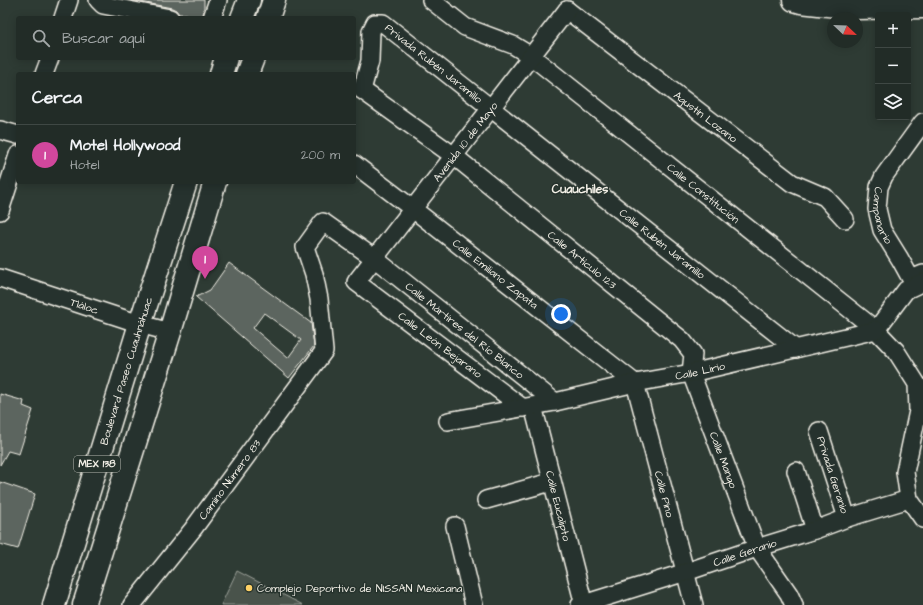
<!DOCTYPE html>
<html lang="es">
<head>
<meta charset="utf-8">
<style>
	:root { --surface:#222c27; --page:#2e3833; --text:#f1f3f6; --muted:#a2a7a7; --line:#3f4844; --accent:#ffd166 }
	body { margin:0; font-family:"Architects Daughter",sans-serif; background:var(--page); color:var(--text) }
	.controls { position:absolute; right:12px; top:12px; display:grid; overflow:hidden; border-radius:4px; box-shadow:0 2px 10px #0003 }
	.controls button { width:36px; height:36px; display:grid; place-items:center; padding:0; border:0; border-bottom:1px solid var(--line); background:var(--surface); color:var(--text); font:20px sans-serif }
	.compass { position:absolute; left:827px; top:12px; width:36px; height:36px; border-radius:50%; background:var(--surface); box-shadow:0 2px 10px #0003; rotate:113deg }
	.you { position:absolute; left:561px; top:314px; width:14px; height:14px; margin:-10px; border:3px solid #fff; border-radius:50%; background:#1a73e8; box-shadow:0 0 0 6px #1a73e833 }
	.badge { display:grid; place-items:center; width:26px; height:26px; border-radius:50%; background:var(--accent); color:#fff; font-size:13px; font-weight:700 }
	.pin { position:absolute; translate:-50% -33px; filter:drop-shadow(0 1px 2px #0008) }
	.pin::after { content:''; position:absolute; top:21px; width:14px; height:12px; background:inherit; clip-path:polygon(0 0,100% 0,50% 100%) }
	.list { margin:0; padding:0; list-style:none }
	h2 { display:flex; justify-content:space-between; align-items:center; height:52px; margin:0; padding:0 16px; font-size:17px }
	h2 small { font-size:13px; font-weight:400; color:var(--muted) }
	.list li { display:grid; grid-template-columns:26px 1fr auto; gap:12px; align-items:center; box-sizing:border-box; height:60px; padding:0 16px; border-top:1px solid var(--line) }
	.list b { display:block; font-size:15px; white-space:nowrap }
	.list p { margin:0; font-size:13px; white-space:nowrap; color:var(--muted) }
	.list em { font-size:13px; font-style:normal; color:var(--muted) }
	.icon { flex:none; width:22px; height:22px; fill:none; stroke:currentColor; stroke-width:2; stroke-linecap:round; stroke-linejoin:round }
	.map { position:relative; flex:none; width:923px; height:605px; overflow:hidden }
	.search { position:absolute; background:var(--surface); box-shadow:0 2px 10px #0003; left:16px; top:16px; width:340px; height:44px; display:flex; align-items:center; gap:10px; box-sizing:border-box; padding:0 14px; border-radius:4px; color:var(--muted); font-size:15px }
	.panel { position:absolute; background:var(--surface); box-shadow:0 2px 10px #0003; left:16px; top:72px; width:340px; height:112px; border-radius:4px }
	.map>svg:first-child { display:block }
</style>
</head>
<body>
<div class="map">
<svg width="923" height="605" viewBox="0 0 923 605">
	<rect width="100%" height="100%" fill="#2e3b34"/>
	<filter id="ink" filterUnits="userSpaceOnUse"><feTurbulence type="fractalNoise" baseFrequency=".025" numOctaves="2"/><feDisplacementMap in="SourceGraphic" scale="8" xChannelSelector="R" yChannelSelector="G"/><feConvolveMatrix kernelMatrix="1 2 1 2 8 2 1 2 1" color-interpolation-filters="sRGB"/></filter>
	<g filter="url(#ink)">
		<path fill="#48524c" stroke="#9ea29a" d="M237 571 303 605H221Z"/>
		<path fill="#5c655e" stroke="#f4f1e8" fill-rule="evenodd" d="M130 0H204V11L202 18H194L187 17V14H179L176 10 172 8Z
			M229 263 311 323 314 346 289 378 196 297 210 290ZM264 313 301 340 288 358 253 328Z
			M0 394 24 401 23 406 33 410 19 454 8 451 0 465Z
			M0 482 35 494 18 549 0 544Z"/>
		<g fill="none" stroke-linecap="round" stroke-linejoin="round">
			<g stroke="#f4f1e8" stroke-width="20">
				<g id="minor">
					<path d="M98 0 103 5 170 18"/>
					<path id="s1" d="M431 0 465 27 513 45 531 56 876 330 896 351 917 384 918 411 905 472 909 499 923 519"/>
					<path id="s2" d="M567 10 792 183 825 197 845 219"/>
					<path d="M63 18 69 0"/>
					<path d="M212 18 218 0"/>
					<path d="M44 74 50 58"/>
					<path id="s3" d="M362 90 454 156 682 340 693 354 691 373 757 548 789 594 794 605"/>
					<path id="s4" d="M362 90 370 61 371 31 375 23H383L796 349"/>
					<path id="s5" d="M923 122 884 176 879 187 877 209 882 230 900 259 911 279 923 274"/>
					<path d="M0 130 18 135"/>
					<path id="s6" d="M354 164 413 209 635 383 694 605"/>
					<path d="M0 211 18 155"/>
					<path id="s7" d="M0 278 140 324 170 332"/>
					<path d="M876 330 906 290 923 282"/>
					<path id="s8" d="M533 406 584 605"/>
					<path id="s9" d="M523 408 356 282 567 10"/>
					<path id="s10" d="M448 421 555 402 635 383 691 373 876 330"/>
					<path id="s11" d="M819 431 847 518"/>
					<path d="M796 471 815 530"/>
					<path d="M486 500 551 482"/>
					<path d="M455 526 474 605"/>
					<path id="s12" d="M132 605 193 529 324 351 319 299 314 274 305 247 323 222 374 258 555 402"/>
					<path id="s13" d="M580 605 686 572 757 548 815 530 847 518 909 499"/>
				</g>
			</g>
			<g stroke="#f4f1e8" stroke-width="25">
				<g id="major">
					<path d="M794 0 801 2 855 8 923 7"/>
					<path d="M242 18 249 0"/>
					<path d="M268 18 274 0"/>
					<path d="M221 74 226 58"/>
					<path d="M247 74 253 58"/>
					<path id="s14" d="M54 605 140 324 186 182"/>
					<path d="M84 605 170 332 215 182"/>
				</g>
			</g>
			<use href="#minor" stroke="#26332d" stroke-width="17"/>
			<use href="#major" stroke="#26332d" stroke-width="22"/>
		</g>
	</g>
	<circle fill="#ffd166" stroke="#26332d" stroke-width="1.5" cx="249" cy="588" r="4"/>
	<g text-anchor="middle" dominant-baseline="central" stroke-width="3" stroke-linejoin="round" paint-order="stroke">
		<rect fill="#26332d" stroke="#b6b8b0" stroke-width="1" x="74" y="456" width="46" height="16" rx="3"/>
		<g font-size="10" font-weight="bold" fill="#f4f1e8">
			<text x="97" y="464">MEX 138</text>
		</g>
		<g font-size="11" fill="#f4f1e8" stroke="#26332d">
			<text stroke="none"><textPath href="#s4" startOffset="142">Privada Rubén Jaramillo</textPath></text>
			<text stroke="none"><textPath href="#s2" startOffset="175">Agustín Lozano</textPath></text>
			<text stroke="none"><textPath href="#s9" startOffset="387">Avenida 10 de Mayo</textPath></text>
			<text stroke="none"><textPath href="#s1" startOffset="336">Calle Constitución</textPath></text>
			<text stroke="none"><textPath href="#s5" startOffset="108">Campanario</textPath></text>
			<text stroke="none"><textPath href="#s4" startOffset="433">Calle Rubén Jaramillo</textPath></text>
			<text stroke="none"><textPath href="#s3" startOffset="278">Calle Artículo 123</textPath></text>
			<text stroke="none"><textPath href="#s6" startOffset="179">Calle Emiliano Zapata</textPath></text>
			<text stroke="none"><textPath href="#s7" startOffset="89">Tláloc</textPath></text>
			<text stroke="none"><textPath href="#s12" startOffset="634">Calle Mártires del Río Blanco</textPath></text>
			<text transform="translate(440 345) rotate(37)">Calle León Bejarano</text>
			<text stroke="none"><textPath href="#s14" startOffset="245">Boulevard Paseo Cuauhnáhuac</textPath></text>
			<text stroke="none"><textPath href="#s10" startOffset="257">Calle Lirio</textPath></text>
			<text stroke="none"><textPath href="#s3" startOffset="536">Calle Mango</textPath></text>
			<text stroke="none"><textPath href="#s11" startOffset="46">Privada Geranio</textPath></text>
			<text stroke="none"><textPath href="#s12" startOffset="159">Camino Número 83</textPath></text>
			<text stroke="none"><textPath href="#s6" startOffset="471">Calle Pino</textPath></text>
			<text stroke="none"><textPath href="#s8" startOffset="103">Calle Eucalipto</textPath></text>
			<text stroke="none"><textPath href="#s13" startOffset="173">Calle Geranio</textPath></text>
		</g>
		<g font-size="11" fill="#f4f1e8" stroke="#26332d" text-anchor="start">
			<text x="257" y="588">Complejo Deportivo de NISSAN Mexicana</text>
		</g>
		<g font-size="12" font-weight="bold" fill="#f4f1e8" stroke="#26332d">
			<text x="580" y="189">Cuauchiles</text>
		</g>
	</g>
</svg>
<div class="controls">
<button>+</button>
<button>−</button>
<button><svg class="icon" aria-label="layers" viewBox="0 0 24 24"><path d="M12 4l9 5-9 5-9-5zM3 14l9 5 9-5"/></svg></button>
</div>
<svg class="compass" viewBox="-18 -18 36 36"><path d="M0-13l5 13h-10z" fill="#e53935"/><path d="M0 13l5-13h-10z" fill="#a2a7a7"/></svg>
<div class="you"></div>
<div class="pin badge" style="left:205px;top:279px;background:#d1479c">1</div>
<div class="search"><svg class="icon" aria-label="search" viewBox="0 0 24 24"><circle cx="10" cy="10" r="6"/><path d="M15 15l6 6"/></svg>Buscar aquí</div>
<section class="panel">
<h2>Cerca<small></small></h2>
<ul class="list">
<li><span class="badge" style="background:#d1479c">1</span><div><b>Motel Hollywood</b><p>Hotel</p></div><em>200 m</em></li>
</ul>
</section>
</div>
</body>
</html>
